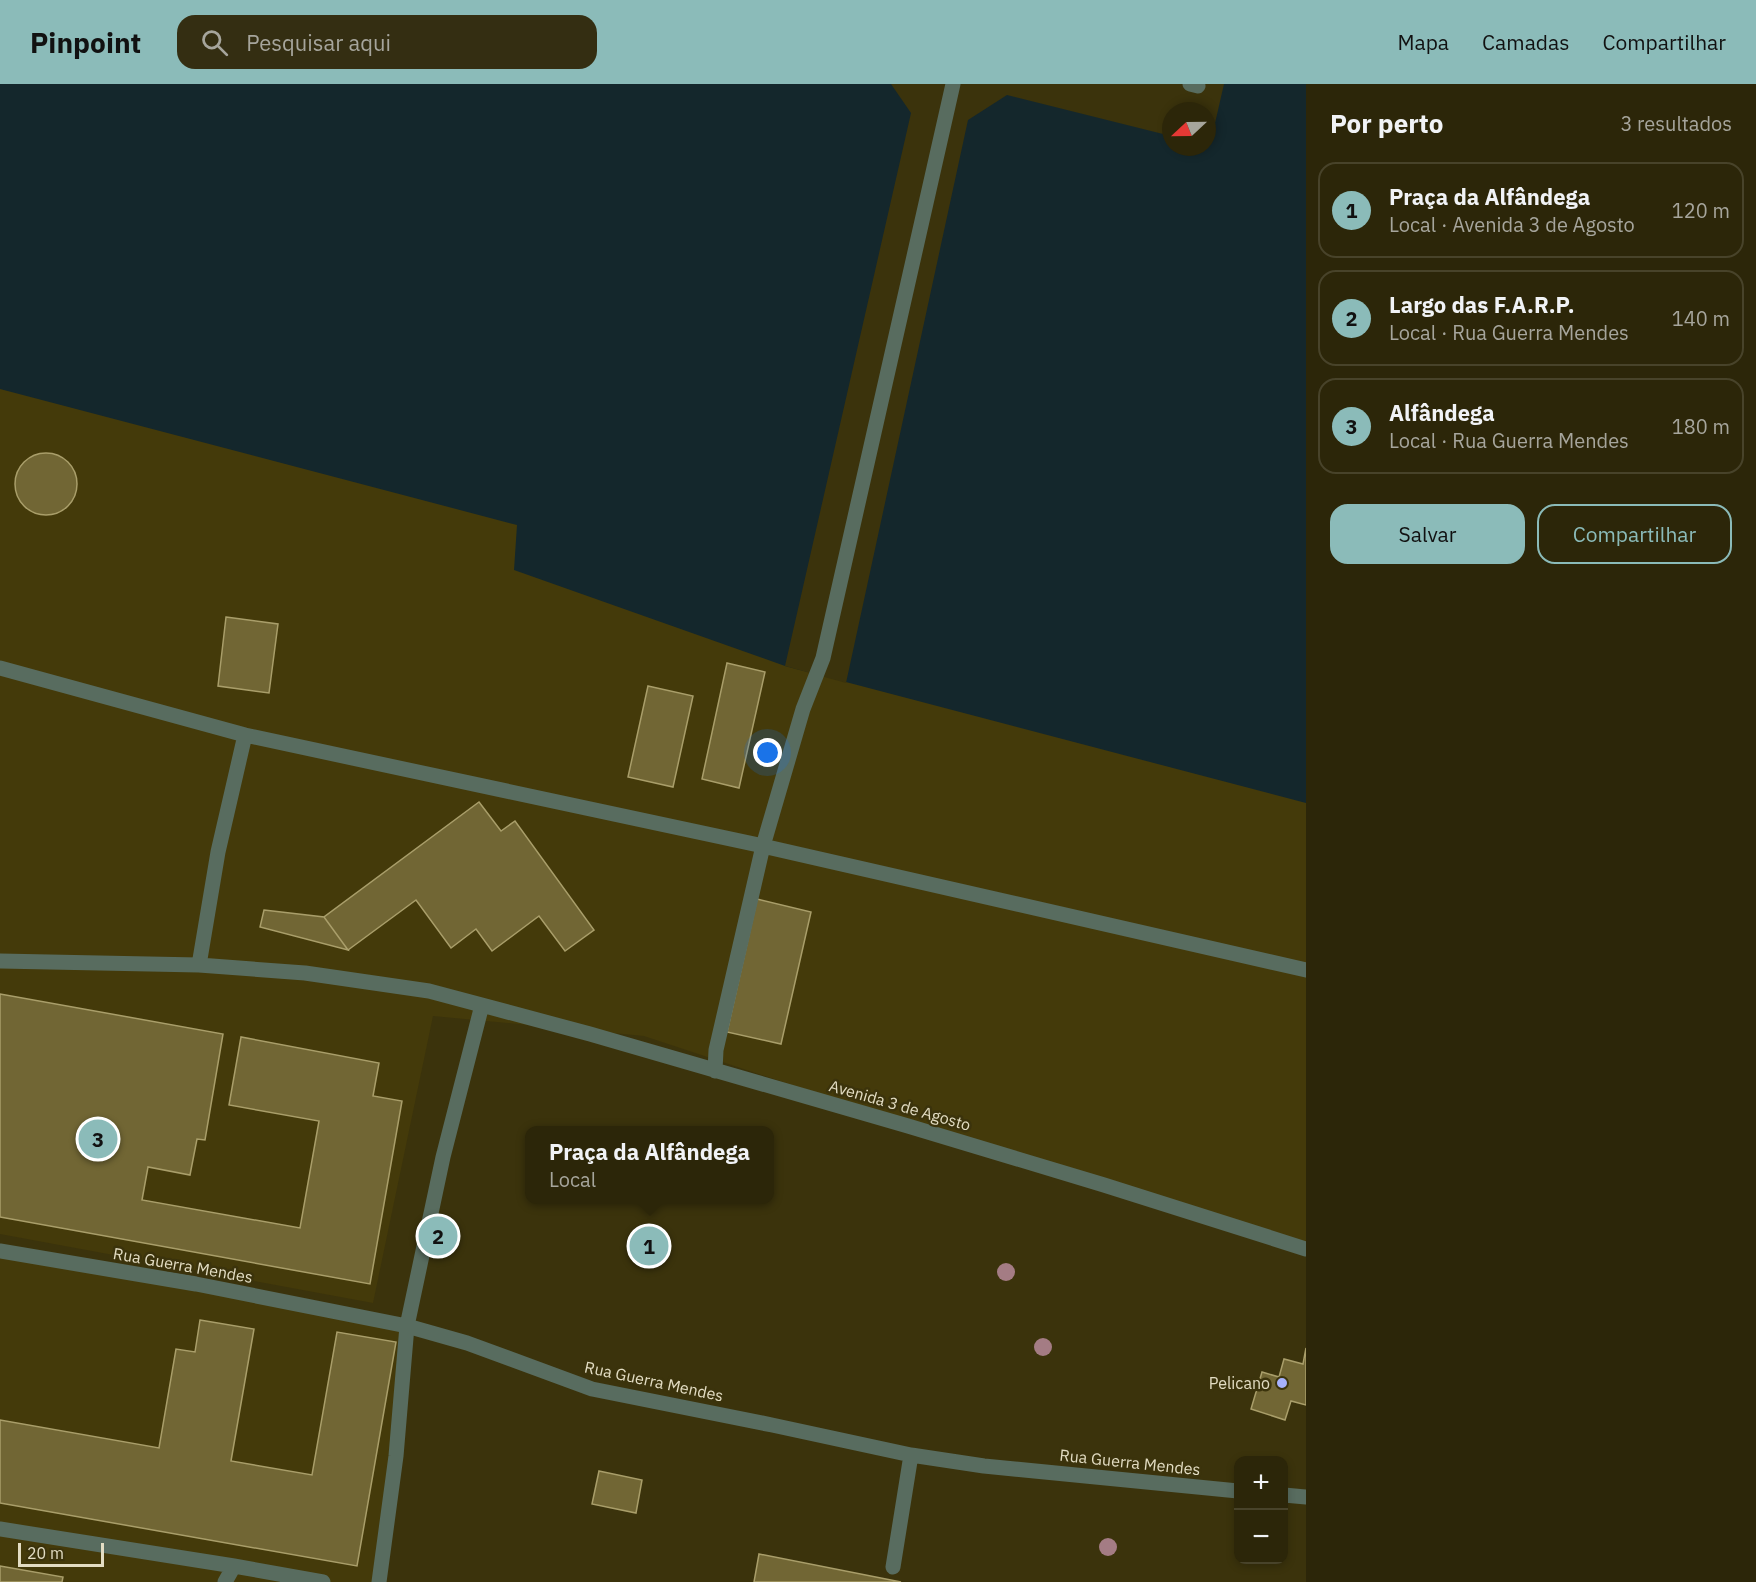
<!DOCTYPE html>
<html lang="pt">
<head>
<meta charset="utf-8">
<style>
	:root { --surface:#2c2609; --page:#342e12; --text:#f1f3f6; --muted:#a6a59c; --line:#48432a; --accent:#8bbbb9 }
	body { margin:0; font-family:"IBM Plex Sans",sans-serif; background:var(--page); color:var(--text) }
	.controls { position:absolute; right:18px; bottom:18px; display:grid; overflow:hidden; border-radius:12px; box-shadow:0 3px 9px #0003 }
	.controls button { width:54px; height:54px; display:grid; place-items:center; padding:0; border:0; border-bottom:2px solid var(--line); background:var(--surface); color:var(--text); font:30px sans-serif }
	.compass { position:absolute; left:1162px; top:18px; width:54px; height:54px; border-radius:50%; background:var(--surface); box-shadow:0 3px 9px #0003; rotate:248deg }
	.scale { position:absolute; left:18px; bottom:15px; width:86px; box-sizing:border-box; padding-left:6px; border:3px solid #e3ddc3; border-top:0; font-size:16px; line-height:21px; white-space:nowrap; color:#e3ddc3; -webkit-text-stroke:4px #3b330c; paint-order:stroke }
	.you { position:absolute; left:768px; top:669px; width:21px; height:21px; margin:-15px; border:4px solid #fff; border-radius:50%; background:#1a73e8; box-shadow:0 0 0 9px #1a73e833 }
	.badge { display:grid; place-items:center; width:39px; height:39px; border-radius:50%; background:var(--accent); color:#111; font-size:20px; font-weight:700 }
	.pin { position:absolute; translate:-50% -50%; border:3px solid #fff; box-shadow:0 2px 6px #0006 }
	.popup { position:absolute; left:525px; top:1042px; width:249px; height:78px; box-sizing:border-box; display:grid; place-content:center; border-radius:12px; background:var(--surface); filter:drop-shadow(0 2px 4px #0005); font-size:20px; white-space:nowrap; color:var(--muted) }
	.popup b { font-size:22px; color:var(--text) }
	.popup::after { content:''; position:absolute; left:50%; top:100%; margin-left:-12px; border:12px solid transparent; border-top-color:var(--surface) }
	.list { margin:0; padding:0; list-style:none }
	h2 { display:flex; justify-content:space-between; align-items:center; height:78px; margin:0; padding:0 24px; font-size:26px }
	h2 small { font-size:20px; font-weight:400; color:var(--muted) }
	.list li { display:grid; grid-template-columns:39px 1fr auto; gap:18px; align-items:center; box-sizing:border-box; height:96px; margin:0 12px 12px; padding:0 12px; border:2px solid var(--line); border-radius:18px }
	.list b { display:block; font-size:22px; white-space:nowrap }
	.list p { margin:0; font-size:20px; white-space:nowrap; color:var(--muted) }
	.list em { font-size:20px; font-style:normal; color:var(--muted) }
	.actions { display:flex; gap:12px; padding:18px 24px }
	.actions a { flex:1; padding:14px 0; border:2px solid var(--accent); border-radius:18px; text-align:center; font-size:21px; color:var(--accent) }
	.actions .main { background:var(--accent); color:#111 }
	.icon { flex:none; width:33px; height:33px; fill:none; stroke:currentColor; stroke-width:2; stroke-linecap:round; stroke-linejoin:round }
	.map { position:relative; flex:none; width:1306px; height:1498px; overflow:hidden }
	header { display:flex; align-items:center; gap:36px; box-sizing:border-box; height:84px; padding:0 30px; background:var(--accent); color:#111 }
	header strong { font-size:28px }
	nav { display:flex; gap:33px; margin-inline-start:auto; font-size:21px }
	.search { width:420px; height:54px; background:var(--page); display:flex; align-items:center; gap:15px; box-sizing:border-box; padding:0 21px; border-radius:18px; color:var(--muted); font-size:22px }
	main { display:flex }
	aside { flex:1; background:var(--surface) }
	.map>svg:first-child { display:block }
</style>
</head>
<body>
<header>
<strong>Pinpoint</strong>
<div class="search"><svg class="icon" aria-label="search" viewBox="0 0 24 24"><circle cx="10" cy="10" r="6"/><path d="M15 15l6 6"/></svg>Pesquisar aqui</div>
<nav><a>Mapa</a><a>Camadas</a><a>Compartilhar</a></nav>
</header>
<main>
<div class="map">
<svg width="1306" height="1498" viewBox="0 0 1306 1498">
	<rect width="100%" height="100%" fill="#3b330c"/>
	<path fill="#443a0a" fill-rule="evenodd" d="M547 0H1306V1171L644 952 433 932 373 1219 0 1150V166ZM1171 27H1207V63H1171Z
		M0 1167 407 1242 379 1498H0Z"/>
	<path fill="#14272c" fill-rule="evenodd" d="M0 0H1306V719L785 582 514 486 517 441 0 305ZM1171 27H1207V63H1171Z"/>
	<path fill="#3b330c" d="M891 0H1224L1210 61 1207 60V27H1171V52L1007 11 968 36 846 599 785 582 911 29Z"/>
	<path fill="#716634" stroke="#a99e6a" stroke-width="1.5" d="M15 400a31 31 0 1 1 62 0a31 31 0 1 1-62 0Z
		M226 533 278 540 269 609 218 602Z
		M727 579 765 588 739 704 702 695Z
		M648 602 693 612 673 703 628 693Z
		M479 718 501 747 515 737 594 846 565 867 539 832 492 867 476 845 451 864 416 816 348 866 324 833Z
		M757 815 811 828 781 960 727 948Z
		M264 826 324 833 348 866 260 843Z
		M0 910 223 950 205 1056 197 1055 190 1091 148 1083 142 1116 300 1144 319 1037 229 1021 241 953 379 979 373 1012 402 1017 370 1200 0 1133Z
		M200 1236 254 1245 231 1377 312 1391 337 1248 396 1258 357 1482 0 1419V1336L159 1364 176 1265 195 1268Z
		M1306 1264V1321L1291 1317 1285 1336 1251 1325 1262 1288 1279 1293 1284 1275 1303 1280Z
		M599 1387 642 1396 636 1429 592 1420Z
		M759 1470 901 1498H754Z
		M0 1482 63 1493 62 1498H0Z"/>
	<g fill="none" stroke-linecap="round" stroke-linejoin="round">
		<path stroke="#586c5f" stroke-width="15" d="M1190 0 1198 2
			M0 584 245 651 763 762 1306 886
			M0 877 199 881 305 889 429 907 590 950 908 1042 1104 1101 1306 1165
			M199 881 218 768 245 651
			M715 987 716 966 763 762 803 625 823 574 953 0
			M0 1167 196 1200 407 1242 467 1259 592 1305 772 1341 911 1371 984 1382 1238 1407
			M1284 1411 1306 1413
			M0 1445 234 1482 323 1498
			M893 1483 911 1371
			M225 1498 234 1482
			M379 1498 396 1372 407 1242 443 1073 482 921"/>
	</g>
	<g fill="#a47c84">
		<circle cx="1006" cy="1188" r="9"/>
		<circle cx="1043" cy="1263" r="9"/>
		<circle cx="1108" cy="1463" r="9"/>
	</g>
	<circle fill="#a6b1fc" stroke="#3b330c" stroke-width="2" cx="1282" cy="1299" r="6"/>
	<g text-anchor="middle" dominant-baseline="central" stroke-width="5" stroke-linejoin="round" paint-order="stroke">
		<g font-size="16" fill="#e3ddc3" stroke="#3b330c">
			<text transform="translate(900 1021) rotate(16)">Avenida 3 de Agosto</text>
			<text transform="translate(183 1181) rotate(10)">Rua Guerra Mendes</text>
			<text transform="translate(654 1297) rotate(12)">Rua Guerra Mendes</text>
			<text transform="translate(1130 1378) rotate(6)">Rua Guerra Mendes</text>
		</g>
		<g font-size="16" fill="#e3ddc3" stroke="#3b330c" text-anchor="end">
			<text x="1270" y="1299">Pelicano</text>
		</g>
	</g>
</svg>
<div class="controls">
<button>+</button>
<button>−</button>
</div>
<svg class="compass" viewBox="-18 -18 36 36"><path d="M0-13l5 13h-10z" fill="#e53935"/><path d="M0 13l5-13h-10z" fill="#a6a59c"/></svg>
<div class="scale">20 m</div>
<div class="you"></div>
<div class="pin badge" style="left:649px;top:1162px">1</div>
<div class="popup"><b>Praça da Alfândega</b>Local</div>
<div class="pin badge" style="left:438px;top:1152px">2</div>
<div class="pin badge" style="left:98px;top:1055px">3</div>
</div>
<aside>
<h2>Por perto<small>3 resultados</small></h2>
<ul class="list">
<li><span class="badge">1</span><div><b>Praça da Alfândega</b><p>Local · Avenida 3 de Agosto</p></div><em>120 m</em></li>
<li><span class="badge">2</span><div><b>Largo das F.A.R.P.</b><p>Local · Rua Guerra Mendes</p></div><em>140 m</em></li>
<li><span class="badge">3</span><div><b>Alfândega</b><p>Local · Rua Guerra Mendes</p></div><em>180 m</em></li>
</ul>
<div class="actions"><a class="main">Salvar</a><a>Compartilhar</a></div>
</aside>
</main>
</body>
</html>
